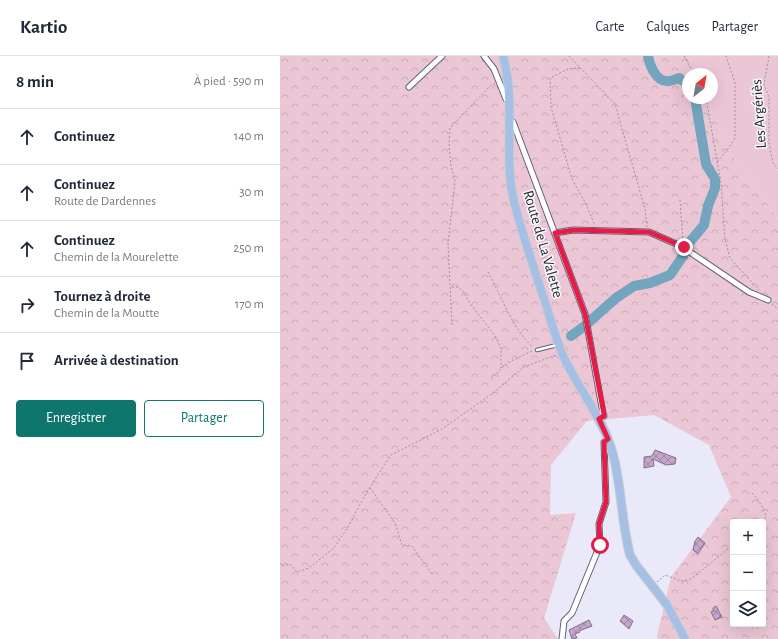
<!DOCTYPE html>
<html lang="fr">
<head>
<meta charset="utf-8">
<style>
	:root { --surface:#fff; --page:#f6f6f7; --text:#1f2937; --muted:#747a83; --line:#e0e1e3; --accent:#0f766e }
	body { margin:0; font-family:"Alegreya Sans",sans-serif; background:var(--page); color:var(--text) }
	.controls { position:absolute; right:12px; bottom:12px; display:grid; overflow:hidden; border-radius:4px; box-shadow:0 4px 16px #0002 }
	.controls button { width:36px; height:36px; display:grid; place-items:center; padding:0; border:0; border-bottom:1px solid var(--line); background:var(--surface); color:var(--text); font:20px sans-serif }
	.compass { position:absolute; left:402px; top:12px; width:36px; height:36px; border-radius:50%; background:var(--surface); box-shadow:0 4px 16px #0002; rotate:31deg }
	.stop { position:absolute; width:12px; height:12px; margin:-9px; border:3px solid #e11d48; border-radius:50%; background:#fff }
	.stop.end { background:#e11d48; border-color:#fff; box-shadow:0 1px 4px #0008 }
	.list { margin:0; padding:0; list-style:none }
	h2 { display:flex; justify-content:space-between; align-items:center; height:52px; margin:0; padding:0 16px; font-size:17px }
	h2 small { font-size:13px; font-weight:400; color:var(--muted) }
	.list li { display:grid; grid-template-columns:26px 1fr auto; gap:12px; align-items:center; box-sizing:border-box; height:56px; padding:0 16px; border-top:1px solid var(--line) }
	.list b { display:block; font-size:15px; white-space:nowrap }
	.list p { margin:0; font-size:13px; white-space:nowrap; color:var(--muted) }
	.list em { font-size:13px; font-style:normal; color:var(--muted) }
	.actions { display:flex; gap:8px; padding:12px 16px }
	.actions a { flex:1; padding:9px 0; border:1px solid var(--accent); border-radius:4px; text-align:center; font-size:14px; color:var(--accent) }
	.actions .main { background:var(--accent); color:#fff }
	.icon { flex:none; width:22px; height:22px; fill:none; stroke:currentColor; stroke-width:2; stroke-linecap:round; stroke-linejoin:round }
	.map { position:relative; flex:none; width:498px; height:583px; overflow:hidden }
	header { display:flex; align-items:center; gap:24px; box-sizing:border-box; height:56px; padding:0 20px; background:var(--surface); border-bottom:1px solid var(--line) }
	header strong { font-size:19px }
	nav { display:flex; gap:22px; margin-inline-start:auto; font-size:14px }
	main { display:flex }
	aside { flex:1; background:var(--surface) }
	.map>svg:first-child { display:block }
</style>
</head>
<body>
<header>
<strong>Kartio</strong>
<nav><a>Carte</a><a>Calques</a><a>Partager</a></nav>
</header>
<main>
<aside>
<h2>8 min<small>À pied · 590 m</small></h2>
<ul class="list">
<li><svg class="icon" aria-label="ahead" viewBox="0 0 24 24"><path d="M12 20V5M6 11l6-6 6 6"/></svg><div><b>Continuez</b></div><em>140 m</em></li>
<li><svg class="icon" aria-label="ahead" viewBox="0 0 24 24"><path d="M12 20V5M6 11l6-6 6 6"/></svg><div><b>Continuez</b><p>Route de Dardennes</p></div><em>30 m</em></li>
<li><svg class="icon" aria-label="ahead" viewBox="0 0 24 24"><path d="M12 20V5M6 11l6-6 6 6"/></svg><div><b>Continuez</b><p>Chemin de la Mourelette</p></div><em>250 m</em></li>
<li><svg class="icon" aria-label="right" viewBox="0 0 24 24"><path d="M7 20v-9h11M14 6l5 5-5 5"/></svg><div><b>Tournez à droite</b><p>Chemin de la Moutte</p></div><em>170 m</em></li>
<li><svg class="icon" aria-label="arrive" viewBox="0 0 24 24"><path d="M6 21V4h12l-3 4 3 4H6"/></svg><div><b>Arrivée à destination</b></div></li>
</ul>
<div class="actions"><a class="main">Enregistrer</a><a>Partager</a></div>
</aside>
<div class="map">
<svg width="498" height="583" viewBox="0 0 498 583">
	<defs>
		<pattern id="forest-crowns" width="20" height="18" patternUnits="userSpaceOnUse"><rect width="20" height="18" fill="#ebc6d5"/><path d="M2 6a3 3 0 1 1 6 0M12 15a3 3 0 1 1 6 0" fill="none" stroke="#caaab7"/></pattern>
		<pattern id="building-cross-hatch" width="8" height="8" patternUnits="userSpaceOnUse"><rect width="8" height="8" fill="#c5a5cc"/><path d="M0 0l8 8M0 8l8-8" fill="none" stroke="#a086a6"/></pattern>
	</defs>
	<rect width="100%" height="100%" fill="#eae9fa"/>
	<path fill="#ebc6d5" d="M409 0H498V163L448 93 427 42H432V18H416Z"/>
	<path fill="url(#forest-crowns)" fill-rule="evenodd" d="M0 0H409L416 18H408V42H427L448 93 498 163V583H378L377 580 391 521 451 441 429 389 374 359 307 365 271 409 270 459 296 457 264 562 278 583H0ZM453 466H483V568H453Z"/>
	<g fill="none" stroke-linecap="round" stroke-linejoin="round">
		<path stroke="#73a6be" stroke-width="10" d="M368 0C369 8 376 25 386 25 390 26 395 23 399 22L408 28
			M308 267 336 242 354 230 370 227 390 219 403 200 409 187 424 169 428 150 435 132V123L426 108 415 42
			M291 280 306 269"/>
	</g>
	<path fill="url(#building-cross-hatch)" stroke="#847388" d="M375 394 396 402 395 408 386 409 373 403 374 410 364 412V401L372 400Z
		M418 481 425 487 418 498 413 494 415 485Z
		M436 550 442 561 435 564 431 556 434 555 433 552Z
		M344 559 353 565 349 573 340 565Z
		M309 564 312 570 299 575 300 576 295 578 297 582 292 583 289 574Z"/>
	<g fill="none" stroke-linecap="round" stroke-linejoin="round">
		<g stroke="#636179" stroke-width="4.5">
			<path id="lane" d="M257 294 277 289"/>
		</g>
		<g stroke="#636179" stroke-width="7">
			<path id="street" d="M204 0 214 13 226 43H229
				M129 31 162 0
				M230 65 233 66 305 258 323 357 324 360 319 363
				M275 177 293 174 369 176 401 190 469 236 488 244
				M282 583 284 565 292 557 320 489 319 468 326 446 324 386 328 383"/>
		</g>
		<g stroke="#cfcfd1" stroke-width="10">
			<path id="primary" d="M223 0C237 49 222 101 235 150 244 183 255 216 266 249 272 268 277 288 286 306 299 332 317 355 328 383 342 420 340 461 350 499L356 509 387 549 405 583"/>
		</g>
		<path stroke="#9594a2" stroke-width="1" stroke-dasharray="2 2" stroke-linecap="butt" d="M289 0 335 48 365 153 367 171
			M404 0 414 18
			M489 0 484 29 489 41V87L493 107 498 113
			M300 12 288 13 270 22 271 51 292 123 306 148 315 170
			M426 42 441 127 445 183 450 202 479 234
			M437 106 451 89 455 82V27L446 0
			M400 144 403 185
			M208 216C221 239 233 274 253 291
			M172 231H178L183 235 191 249 214 278 221 292V312
			M492 248 498 253
			M172 269 168 188 175 125 171 110 169 88 170 72 212 28H215
			M211 323 227 307 252 295
			M90 432 115 467 122 489 132 490 152 518
			M472 437C478 443 484 452 486 461L481 466
			M0 507 2 510 10 508 17 516 29 512 54 492 68 471 88 434 111 399 162 373 213 337 244 311 276 299
			M377 526 385 519 401 525 411 523 453 489"/>
		<use href="#lane" stroke="#fff" stroke-width="2.5"/>
		<use href="#street" stroke="#fff" stroke-width="5"/>
		<use href="#primary" stroke="#a5bfe5" stroke-width="8"/>
	</g>
	<g fill="none" stroke-linecap="round" stroke-linejoin="round">
		<path stroke="#e11d48" stroke-width="5" d="M320 489 319 468 326 446 324 386 328 383 319 363 324 360V358L305 258 275 177 294 174 369 176 404 191"/>
	</g>
	<g text-anchor="middle" dominant-baseline="central" stroke-width="3" stroke-linejoin="round" paint-order="stroke">
		<g font-size="15" fill="#272630" stroke="#f8f8fe">
			<text transform="translate(479 58) rotate(-94)">Les Argériès</text>
			<text transform="translate(263 188) rotate(74)">Route de La Valette</text>
		</g>
	</g>
</svg>
<div class="controls">
<button>+</button>
<button>−</button>
<button><svg class="icon" aria-label="layers" viewBox="0 0 24 24"><path d="M12 4l9 5-9 5-9-5zM3 14l9 5 9-5"/></svg></button>
</div>
<svg class="compass" viewBox="-18 -18 36 36"><path d="M0-13l5 13h-10z" fill="#e53935"/><path d="M0 13l5-13h-10z" fill="#747a83"/></svg>
<div class="stop" style="left:320px;top:489px"></div>
<div class="stop end" style="left:404px;top:191px"></div>
</div>
</main>
</body>
</html>
